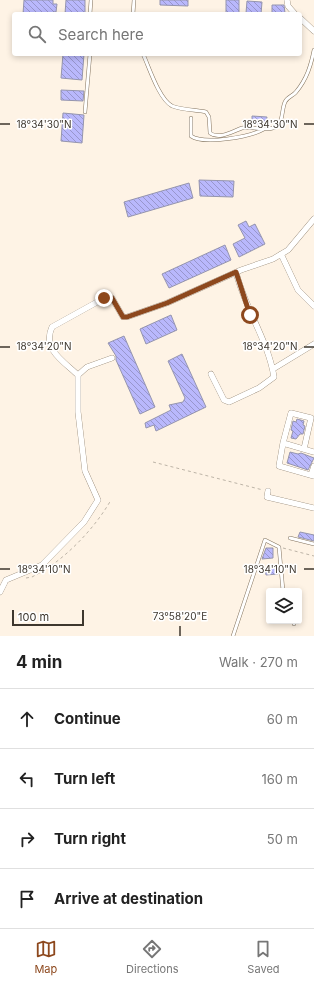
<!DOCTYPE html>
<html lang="en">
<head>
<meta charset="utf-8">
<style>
	:root { --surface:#fff; --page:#f6f6f6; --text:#222; --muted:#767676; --line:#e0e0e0; --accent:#8d481d }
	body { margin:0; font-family:Inter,sans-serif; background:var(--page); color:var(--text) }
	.controls { position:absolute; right:12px; bottom:12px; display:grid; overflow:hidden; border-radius:4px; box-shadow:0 2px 6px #0003 }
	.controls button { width:36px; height:36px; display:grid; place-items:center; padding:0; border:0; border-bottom:1px solid var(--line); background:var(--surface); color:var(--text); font:20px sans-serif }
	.scale { position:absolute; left:12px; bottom:10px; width:72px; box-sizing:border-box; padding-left:4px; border:2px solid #3e372e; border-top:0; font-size:11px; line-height:14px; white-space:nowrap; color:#3e372e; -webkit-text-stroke:3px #fff; paint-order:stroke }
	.stop { position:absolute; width:12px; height:12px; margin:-9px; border:3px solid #8d481d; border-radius:50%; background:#fff }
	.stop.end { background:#8d481d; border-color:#fff; box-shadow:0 1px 4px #0008 }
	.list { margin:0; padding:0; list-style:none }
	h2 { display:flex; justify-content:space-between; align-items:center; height:52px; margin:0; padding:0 16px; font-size:17px }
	h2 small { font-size:13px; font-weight:400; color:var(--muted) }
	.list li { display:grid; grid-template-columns:26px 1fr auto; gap:12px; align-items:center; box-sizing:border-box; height:60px; padding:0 16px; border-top:1px solid var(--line) }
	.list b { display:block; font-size:15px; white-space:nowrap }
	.list em { font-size:13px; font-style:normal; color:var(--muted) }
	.icon { flex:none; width:22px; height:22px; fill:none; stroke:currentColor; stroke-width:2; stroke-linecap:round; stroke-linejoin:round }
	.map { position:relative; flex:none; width:314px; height:636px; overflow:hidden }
	.search { position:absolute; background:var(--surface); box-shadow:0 2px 6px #0003; left:12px; right:12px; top:12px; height:44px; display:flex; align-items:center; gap:10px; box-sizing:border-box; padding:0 14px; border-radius:4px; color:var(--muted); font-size:15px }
	.sheet { height:292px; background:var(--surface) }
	nav { display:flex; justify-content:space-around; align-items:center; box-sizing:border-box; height:56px; border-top:1px solid var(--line); background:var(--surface); font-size:11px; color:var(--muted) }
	nav a { display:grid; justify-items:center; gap:2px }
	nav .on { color:var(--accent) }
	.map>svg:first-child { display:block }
</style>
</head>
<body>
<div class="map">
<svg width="314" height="636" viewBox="0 0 314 636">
	<defs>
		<pattern id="building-back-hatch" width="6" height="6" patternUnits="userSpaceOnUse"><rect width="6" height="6" fill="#b9b8fc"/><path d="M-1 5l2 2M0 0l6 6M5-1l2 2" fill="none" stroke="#9896cc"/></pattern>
	</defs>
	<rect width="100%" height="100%" fill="#fef3e5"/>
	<path fill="url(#building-back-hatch)" stroke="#9595ae" d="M24 0H53V4H57L56 12H53V14H23Z
		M66 0H85V14H65Z
		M160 0H188V6L160 5Z
		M226 0H239V14H226Z
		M247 1 262 2 261 14 246 13Z
		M272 5H284L285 13 272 14Z
		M63 54H84L82 80 61 78Z
		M61 90 84 91 83 101 61 100Z
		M63 113 84 115 82 143 61 141Z
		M252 116 267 117 266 124H252Z
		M199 180 234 181 233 197 200 196Z
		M189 183 193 198 128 217 124 202Z
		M246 221 249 227 255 224 265 244 239 257 233 244 245 238 238 225Z
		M225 245 231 260 169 288 162 274Z
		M171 315 177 330 146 344 140 329Z
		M124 336 155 407 140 414 116 360V356L108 343Z
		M182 354 206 407 156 431 154 425 146 428 145 423 171 410 169 405 183 402 185 398 168 361Z
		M297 419 304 421 303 425 305 426 303 434H300L296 439 291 438 293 431 291 430 293 421 296 422Z
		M290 452 298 454 301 453 314 458 308 470 287 463Z
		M300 532 314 535V541L298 537Z
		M266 548H273V558L262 559Z
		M277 567 278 574 266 575 265 568Z"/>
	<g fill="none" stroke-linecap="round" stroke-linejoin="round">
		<g stroke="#83735e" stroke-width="4">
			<path id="lane" d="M90 14 91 0
				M133 14 134 0
				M143 54C149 67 159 99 172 106 182 110 196 110 206 112L209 117 210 133C219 140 233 131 242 128 252 126 263 131 273 128 284 126 281 110 285 102 287 97 293 96 296 92 307 79 311 65 314 50
				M85 112 90 54
				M191 118V136C204 145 250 137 264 129
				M290 538 314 544
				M293 621 294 624
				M233 636 265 540 279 547 283 591"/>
		</g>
		<g stroke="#83735e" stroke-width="6">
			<path id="street" d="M287 0 288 6 295 14
				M300 18 314 31
				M281 254 298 290 314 306
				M273 369 314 344
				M211 374 224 400 229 402 259 388 274 377C268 340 245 309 236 272
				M78 375C63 361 42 349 52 327L108 296 112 298 123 317H127L167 303 241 270 273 259 288 250 314 219
				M283 443 291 413 311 418 304 449
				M314 452 283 443 279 466 314 476
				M311 475 314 466
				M268 491 267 497 314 508
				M0 592 6 580 42 565 84 522 98 500 85 471 78 412V375L87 367 112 358"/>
		</g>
		<path stroke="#bdb4a7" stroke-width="1" stroke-dasharray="3 3" stroke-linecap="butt" d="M153 462 263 490
			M283 548 314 556
			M46 569C71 553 96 526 111 500
			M26 578 32 577 43 571"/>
		<use href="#lane" stroke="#fff" stroke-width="3"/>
		<use href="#street" stroke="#fff" stroke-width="5.5"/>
	</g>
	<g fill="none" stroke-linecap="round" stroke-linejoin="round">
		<path stroke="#8d481d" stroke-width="5" d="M104 298 108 296 112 298 123 317H127L167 303 236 272 250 315"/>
	</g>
	<path fill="none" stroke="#3e372e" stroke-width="1.5" d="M0 124H10M304 124H314M0 347H10M304 347H314M0 569H10M304 569H314M180 626V636"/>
	<g font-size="10" text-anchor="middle" fill="#3e372e" stroke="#fff" stroke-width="3" stroke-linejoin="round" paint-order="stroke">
		<text x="44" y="128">18°34'30"N</text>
		<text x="270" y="128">18°34'30"N</text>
		<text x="44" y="350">18°34'20"N</text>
		<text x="270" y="350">18°34'20"N</text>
		<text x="44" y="573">18°34'10"N</text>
		<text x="270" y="573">18°34'10"N</text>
		<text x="180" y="620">73°58'20"E</text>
	</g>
</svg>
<div class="controls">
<button><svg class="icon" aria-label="layers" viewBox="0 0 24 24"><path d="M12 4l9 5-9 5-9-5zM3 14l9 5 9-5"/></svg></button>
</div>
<div class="scale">100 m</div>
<div class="stop" style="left:250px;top:315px"></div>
<div class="stop end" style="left:104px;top:298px"></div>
<div class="search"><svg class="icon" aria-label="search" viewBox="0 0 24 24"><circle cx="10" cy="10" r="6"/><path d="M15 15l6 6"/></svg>Search here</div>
</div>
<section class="sheet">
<h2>4 min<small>Walk · 270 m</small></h2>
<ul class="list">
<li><svg class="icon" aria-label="ahead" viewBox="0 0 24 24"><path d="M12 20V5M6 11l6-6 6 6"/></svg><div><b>Continue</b></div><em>60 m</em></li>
<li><svg class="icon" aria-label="left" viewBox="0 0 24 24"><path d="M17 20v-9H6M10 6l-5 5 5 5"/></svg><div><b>Turn left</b></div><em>160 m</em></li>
<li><svg class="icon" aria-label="right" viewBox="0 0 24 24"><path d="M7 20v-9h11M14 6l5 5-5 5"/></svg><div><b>Turn right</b></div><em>50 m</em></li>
<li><svg class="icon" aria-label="arrive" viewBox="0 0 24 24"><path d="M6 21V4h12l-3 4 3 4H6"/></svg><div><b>Arrive at destination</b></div></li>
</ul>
</section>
<nav>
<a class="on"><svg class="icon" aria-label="map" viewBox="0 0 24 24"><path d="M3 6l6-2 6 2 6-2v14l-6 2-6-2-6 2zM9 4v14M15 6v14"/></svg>Map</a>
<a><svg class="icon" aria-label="directions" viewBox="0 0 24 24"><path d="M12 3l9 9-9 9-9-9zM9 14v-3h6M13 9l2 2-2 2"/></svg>Directions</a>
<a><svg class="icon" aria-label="saved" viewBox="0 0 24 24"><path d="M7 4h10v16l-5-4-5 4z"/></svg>Saved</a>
</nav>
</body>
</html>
